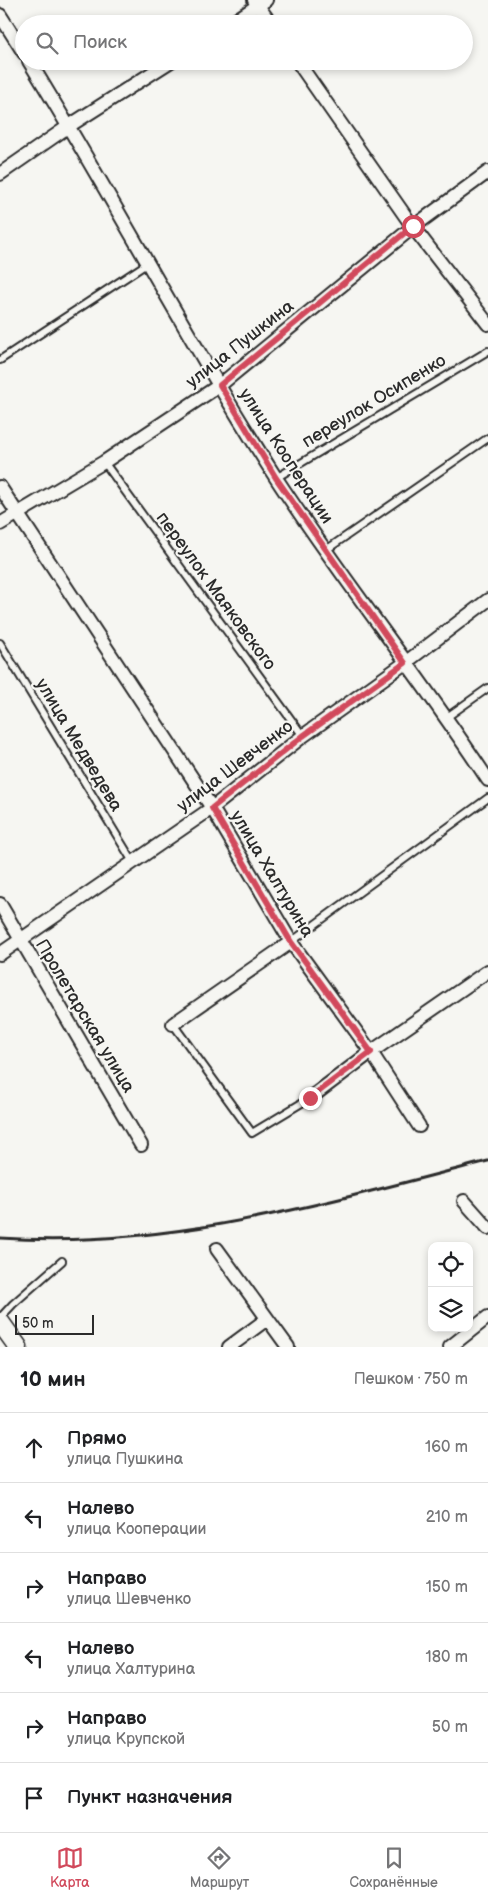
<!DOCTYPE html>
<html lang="ru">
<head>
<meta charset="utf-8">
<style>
	:root { --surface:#fff; --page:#f2f2f2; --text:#202124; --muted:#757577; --line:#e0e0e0; --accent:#d1495b }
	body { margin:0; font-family:"Balsamiq Sans",sans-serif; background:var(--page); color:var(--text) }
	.controls { position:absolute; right:15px; bottom:15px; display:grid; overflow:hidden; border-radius:10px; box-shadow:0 2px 8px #0003 }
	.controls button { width:45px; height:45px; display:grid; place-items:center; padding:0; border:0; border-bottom:1px solid var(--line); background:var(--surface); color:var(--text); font:25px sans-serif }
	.scale { position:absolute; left:15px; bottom:12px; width:79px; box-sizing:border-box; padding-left:5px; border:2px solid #2b2b2b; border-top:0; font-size:14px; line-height:18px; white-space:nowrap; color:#2b2b2b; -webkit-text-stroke:4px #f6f6f2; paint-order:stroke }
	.stop { position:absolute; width:15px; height:15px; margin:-11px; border:4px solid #d1495b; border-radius:50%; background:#fff }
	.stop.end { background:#d1495b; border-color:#fff; box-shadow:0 1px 5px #0008 }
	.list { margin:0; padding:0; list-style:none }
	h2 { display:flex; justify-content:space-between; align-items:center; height:65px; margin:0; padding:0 20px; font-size:21px }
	h2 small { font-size:16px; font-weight:400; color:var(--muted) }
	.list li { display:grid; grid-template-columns:32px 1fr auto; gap:15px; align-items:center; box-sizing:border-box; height:70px; padding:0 20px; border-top:1px solid var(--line) }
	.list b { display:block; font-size:19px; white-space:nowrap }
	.list p { margin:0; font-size:16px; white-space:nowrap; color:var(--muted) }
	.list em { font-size:16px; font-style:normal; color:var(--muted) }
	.icon { flex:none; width:28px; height:28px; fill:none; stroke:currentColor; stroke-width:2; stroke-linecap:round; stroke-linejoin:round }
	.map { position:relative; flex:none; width:488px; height:1347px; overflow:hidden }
	.search { position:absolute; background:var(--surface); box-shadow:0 2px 8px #0003; left:15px; right:15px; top:15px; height:55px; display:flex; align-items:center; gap:12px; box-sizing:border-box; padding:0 18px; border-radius:28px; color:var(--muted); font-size:19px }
	.sheet { height:485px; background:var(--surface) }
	nav { display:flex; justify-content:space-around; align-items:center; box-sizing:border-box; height:70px; border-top:1px solid var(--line); background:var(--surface); font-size:14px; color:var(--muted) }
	nav a { display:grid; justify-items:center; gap:2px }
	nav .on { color:var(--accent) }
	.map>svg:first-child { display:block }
</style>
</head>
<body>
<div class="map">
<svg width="488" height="1347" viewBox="0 0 488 1347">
	<rect width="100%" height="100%" fill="#f6f6f2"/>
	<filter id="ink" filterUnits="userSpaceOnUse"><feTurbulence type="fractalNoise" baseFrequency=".02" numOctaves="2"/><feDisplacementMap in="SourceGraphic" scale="10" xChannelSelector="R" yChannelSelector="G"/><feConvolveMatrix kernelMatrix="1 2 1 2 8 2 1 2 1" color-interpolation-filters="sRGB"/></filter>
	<g filter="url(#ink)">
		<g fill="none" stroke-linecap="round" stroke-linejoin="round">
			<g stroke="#2b2b2b" stroke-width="10">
				<path id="lane" d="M0 360 148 263
					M104 462 303 736
					M276 478 488 351
					M326 550 488 438
					M0 643 133 862
					M447 717 488 688
					M291 942 488 798
					M173 1024 252 1133 310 1098
					M0 1318 13 1304 62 1261"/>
			</g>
			<g stroke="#2b2b2b" stroke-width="16">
				<path id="street" d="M254 0 271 24
					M0 15 24 53
					M230 24 266 0
					M29 61C114 199 189 342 276 478 343 581 421 677 488 780
					M297 61 413 227 488 324
					M0 174 69 126 171 61
					M0 487 212 808 291 942 371 1052 419 1126
					M0 524 104 462 220 385 413 227 488 172
					M0 904 141 1145
					M0 954 212 808 303 736 405 663 488 600
					M173 1024 291 942
					M310 1098 371 1052 488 971
					M464 1201 488 1228
					M217 1249 288 1347
					M229 1347 267 1319
					M450 1347 488 1317"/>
			</g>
			<g stroke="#2b2b2b" stroke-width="21">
				<path id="secondary" d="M0 1322 18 1347"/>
			</g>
			<use href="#lane" stroke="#f6f6f2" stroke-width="6"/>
			<use href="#street" stroke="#f6f6f2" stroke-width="12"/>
			<use href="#secondary" stroke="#f6f6f2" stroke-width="18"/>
			<path stroke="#2b2b2b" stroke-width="3" d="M0 1238C167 1250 328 1202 488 1161"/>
		</g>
	</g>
	<g fill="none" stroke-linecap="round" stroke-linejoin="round" filter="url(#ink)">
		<path stroke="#d1495b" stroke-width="6" d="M310 1098 371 1052 291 942 212 808 303 736 405 663 276 478 220 385 413 226"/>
	</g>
	<g text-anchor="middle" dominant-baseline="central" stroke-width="4.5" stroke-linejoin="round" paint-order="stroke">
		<g font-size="18" fill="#2b2b2b" stroke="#f6f6f2">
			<text transform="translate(240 344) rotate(-38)">улица Пушкина</text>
			<text transform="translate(374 401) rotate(-31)">переулок Осипенко</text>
			<text transform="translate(286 456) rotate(57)">улица Кооперации</text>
			<text transform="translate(216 591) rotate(54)">переулок Маяковского</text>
			<text transform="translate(79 745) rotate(59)">улица Медведева</text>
			<text transform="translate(235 766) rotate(-37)">улица Шевченко</text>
			<text transform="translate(272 874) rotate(59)">улица Халтурина</text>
			<text transform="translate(85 1016) rotate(59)">Пролетарская улица</text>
		</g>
	</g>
</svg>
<div class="controls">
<button><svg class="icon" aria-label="locate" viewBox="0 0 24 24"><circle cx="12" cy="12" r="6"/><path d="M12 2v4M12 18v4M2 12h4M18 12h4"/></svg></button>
<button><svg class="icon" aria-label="layers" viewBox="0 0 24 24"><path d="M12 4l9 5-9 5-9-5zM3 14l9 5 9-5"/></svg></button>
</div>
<div class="scale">50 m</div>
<div class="stop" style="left:413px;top:226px"></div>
<div class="stop end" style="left:310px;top:1098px"></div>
<div class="search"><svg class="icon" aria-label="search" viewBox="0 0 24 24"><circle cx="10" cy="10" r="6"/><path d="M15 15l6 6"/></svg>Поиск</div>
</div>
<section class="sheet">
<h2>10 мин<small>Пешком · 750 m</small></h2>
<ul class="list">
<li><svg class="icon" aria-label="ahead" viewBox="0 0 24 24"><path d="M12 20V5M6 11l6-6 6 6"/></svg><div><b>Прямо</b><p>улица Пушкина</p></div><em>160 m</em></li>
<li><svg class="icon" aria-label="left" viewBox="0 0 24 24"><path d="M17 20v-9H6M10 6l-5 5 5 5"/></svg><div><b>Налево</b><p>улица Кооперации</p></div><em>210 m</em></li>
<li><svg class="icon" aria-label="right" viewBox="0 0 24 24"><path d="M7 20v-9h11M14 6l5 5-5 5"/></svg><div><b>Направо</b><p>улица Шевченко</p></div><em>150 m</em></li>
<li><svg class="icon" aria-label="left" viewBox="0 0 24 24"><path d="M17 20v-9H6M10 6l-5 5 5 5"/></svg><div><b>Налево</b><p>улица Халтурина</p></div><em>180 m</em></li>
<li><svg class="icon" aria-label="right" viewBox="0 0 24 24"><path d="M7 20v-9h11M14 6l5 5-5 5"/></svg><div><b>Направо</b><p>улица Крупской</p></div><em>50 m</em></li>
<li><svg class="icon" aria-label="arrive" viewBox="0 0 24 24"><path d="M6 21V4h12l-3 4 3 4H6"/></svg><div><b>Пункт назначения</b></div></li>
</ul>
</section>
<nav>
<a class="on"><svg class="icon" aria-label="map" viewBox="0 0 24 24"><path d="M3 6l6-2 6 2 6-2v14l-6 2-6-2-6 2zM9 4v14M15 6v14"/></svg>Карта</a>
<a><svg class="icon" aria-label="directions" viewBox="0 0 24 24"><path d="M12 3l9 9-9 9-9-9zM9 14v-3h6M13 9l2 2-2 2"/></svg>Маршрут</a>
<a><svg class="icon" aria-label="saved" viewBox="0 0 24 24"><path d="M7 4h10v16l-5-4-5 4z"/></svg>Сохранённые</a>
</nav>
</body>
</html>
